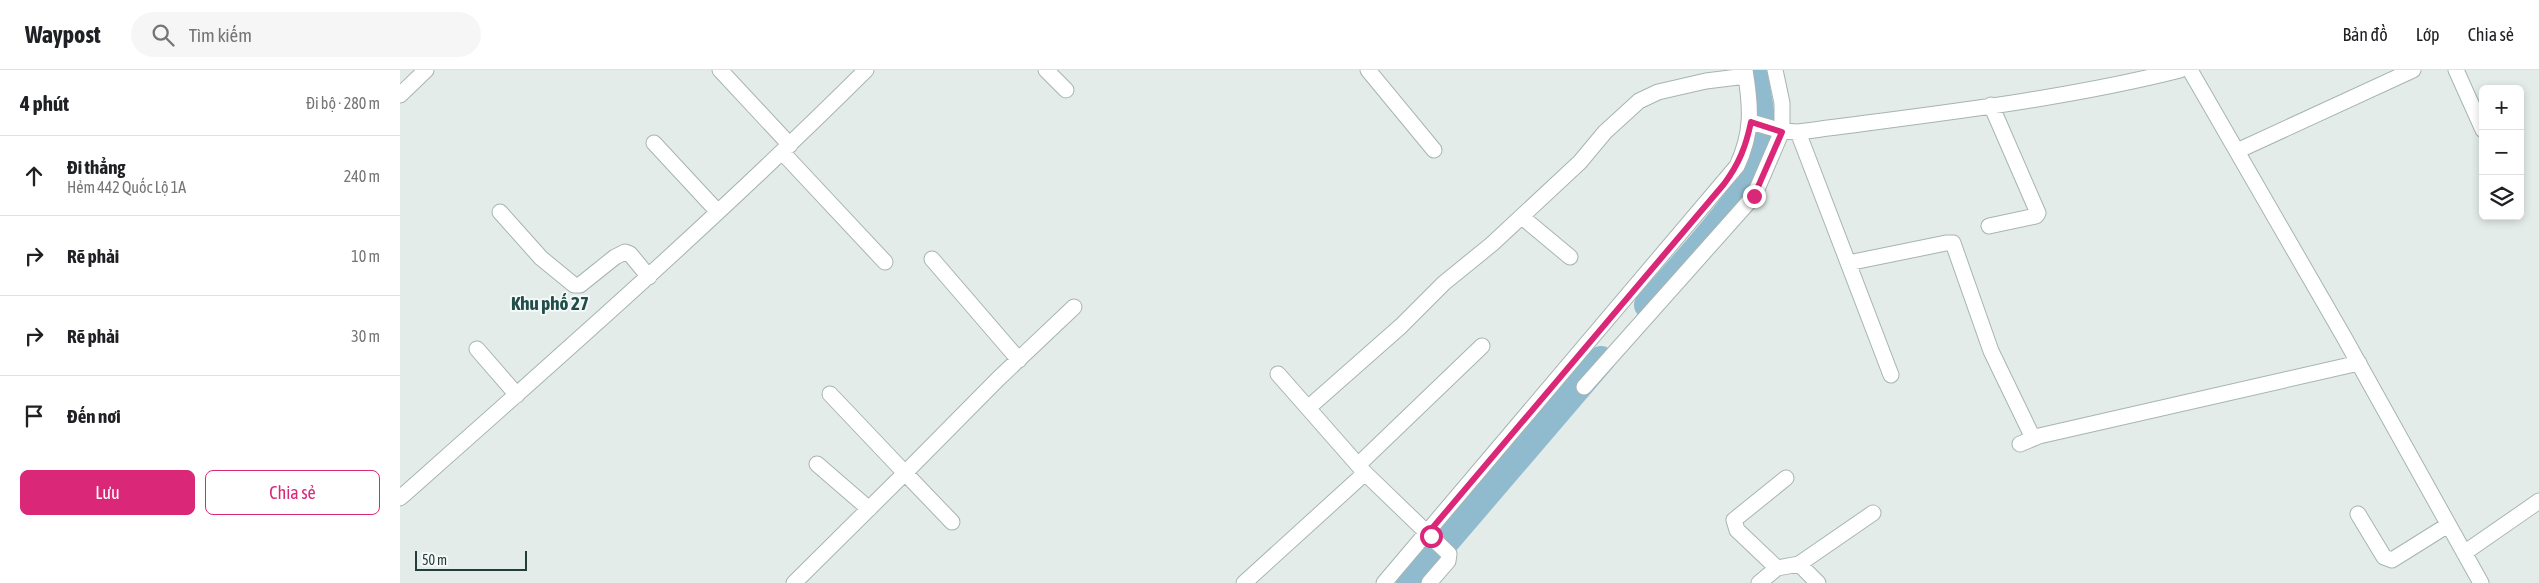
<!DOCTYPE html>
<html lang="vi">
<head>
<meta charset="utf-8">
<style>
	:root { --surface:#fff; --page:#f6f6f6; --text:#202124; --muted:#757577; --line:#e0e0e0; --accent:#db2777 }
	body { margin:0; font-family:"Asap Condensed",sans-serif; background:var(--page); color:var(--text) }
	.controls { position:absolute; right:15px; top:15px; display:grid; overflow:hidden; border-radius:8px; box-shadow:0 2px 8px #0003 }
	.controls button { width:45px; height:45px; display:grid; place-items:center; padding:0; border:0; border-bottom:1px solid var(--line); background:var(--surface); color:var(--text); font:25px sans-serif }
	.scale { position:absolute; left:15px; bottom:12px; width:112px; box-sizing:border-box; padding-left:5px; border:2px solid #243d3a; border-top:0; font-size:14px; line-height:18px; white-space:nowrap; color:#243d3a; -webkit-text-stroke:4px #f4f9f7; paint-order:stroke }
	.stop { position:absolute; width:15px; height:15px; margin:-11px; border:4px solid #db2777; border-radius:50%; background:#fff }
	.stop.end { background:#db2777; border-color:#fff; box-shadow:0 1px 5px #0008 }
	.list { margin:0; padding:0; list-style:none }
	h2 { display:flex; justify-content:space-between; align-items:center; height:65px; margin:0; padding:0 20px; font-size:21px }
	h2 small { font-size:16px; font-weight:400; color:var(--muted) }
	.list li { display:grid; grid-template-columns:32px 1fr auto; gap:15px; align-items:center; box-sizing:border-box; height:80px; padding:0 20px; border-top:1px solid var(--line) }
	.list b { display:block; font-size:19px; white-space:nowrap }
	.list p { margin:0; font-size:16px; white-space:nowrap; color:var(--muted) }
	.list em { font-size:16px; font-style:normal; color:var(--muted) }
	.actions { display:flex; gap:10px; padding:15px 20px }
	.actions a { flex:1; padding:11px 0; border:1px solid var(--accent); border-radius:8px; text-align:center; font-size:18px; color:var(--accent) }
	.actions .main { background:var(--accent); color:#fff }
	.icon { flex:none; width:28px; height:28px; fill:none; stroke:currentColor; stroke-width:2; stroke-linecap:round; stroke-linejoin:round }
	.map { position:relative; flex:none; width:2139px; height:513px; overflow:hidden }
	header { display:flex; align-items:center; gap:30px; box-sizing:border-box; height:70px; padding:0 25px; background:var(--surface); border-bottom:1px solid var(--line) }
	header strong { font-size:24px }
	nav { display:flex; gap:28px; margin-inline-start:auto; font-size:18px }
	.search { width:350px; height:45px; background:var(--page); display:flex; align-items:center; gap:12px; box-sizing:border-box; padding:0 18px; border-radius:28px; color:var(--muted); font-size:19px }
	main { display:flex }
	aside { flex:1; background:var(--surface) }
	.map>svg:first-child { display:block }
</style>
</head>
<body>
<header>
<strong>Waypost</strong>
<div class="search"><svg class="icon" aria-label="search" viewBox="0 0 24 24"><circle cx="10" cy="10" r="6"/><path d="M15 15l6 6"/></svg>Tìm kiếm</div>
<nav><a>Bản đồ</a><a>Lớp</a><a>Chia sẻ</a></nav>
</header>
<main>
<aside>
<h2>4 phút<small>Đi bộ · 280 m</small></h2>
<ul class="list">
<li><svg class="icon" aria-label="ahead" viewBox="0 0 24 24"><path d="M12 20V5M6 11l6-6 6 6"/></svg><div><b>Đi thẳng</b><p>Hẻm 442 Quốc Lộ 1A</p></div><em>240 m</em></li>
<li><svg class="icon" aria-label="right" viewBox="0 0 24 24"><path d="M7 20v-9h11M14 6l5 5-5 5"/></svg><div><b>Rẽ phải</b></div><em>10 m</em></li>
<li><svg class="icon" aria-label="right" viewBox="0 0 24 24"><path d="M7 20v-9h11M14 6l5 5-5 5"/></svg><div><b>Rẽ phải</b></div><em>30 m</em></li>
<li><svg class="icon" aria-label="arrive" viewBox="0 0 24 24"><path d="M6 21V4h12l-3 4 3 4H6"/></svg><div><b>Đến nơi</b></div></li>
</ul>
<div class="actions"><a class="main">Lưu</a><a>Chia sẻ</a></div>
</aside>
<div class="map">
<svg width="2139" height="513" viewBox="0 0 2139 513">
	<rect width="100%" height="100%" fill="#e4ecea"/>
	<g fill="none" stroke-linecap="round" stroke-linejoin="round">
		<path stroke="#90bbce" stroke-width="28" d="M1248 235C1272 207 1360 114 1363 83 1365 56 1357 27 1353 0
			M1010 513 1201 290"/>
		<g stroke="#a7b4b2" stroke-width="17">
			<path id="minor" d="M320 0 390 75
				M646 0 666 20
				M968 0 1034 80
				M1790 0 1944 267 2081 513
				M2056 0 2083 60
				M0 25 26 0
				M1351 52 1382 61 1398 62C1524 45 1657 31 1780 0
				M1398 62 1491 305
				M254 73 318 142
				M1837 81 2013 0
				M382 82 485 192
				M100 142 141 188 174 215H180L215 187 225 182 230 184 249 207
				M1122 147 1170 187
				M1589 156 1636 146 1638 143 1591 35
				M532 189 619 290
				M1448 193 1546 173H1553L1591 281 1633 368
				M77 279 117 325
				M878 304 965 403 1049 484 1048 491 1029 513
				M1184 317 1354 126 1382 61V33L1375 0
				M908 338 1001 256 1044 213 1092 174 1180 92 1205 62 1239 31 1258 22 1306 11 1346 6
				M1620 374 1639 366 1959 293
				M417 394 469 439
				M958 395 1082 276
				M1386 408 1334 450 1337 460 1377 498 1399 494 1418 513
				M0 428C158 288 316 149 466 0
				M1958 444 1984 487 1992 490 2048 455
				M552 452 505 403 598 309 674 237
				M2064 483 2139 431
				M1399 494 1473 443
				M394 513 505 403 430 324
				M844 513 965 403
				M984 513 1337 96C1353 62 1351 37 1345 0
				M1359 513 1377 498"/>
		</g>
		<use href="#minor" stroke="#fff" stroke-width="15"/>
	</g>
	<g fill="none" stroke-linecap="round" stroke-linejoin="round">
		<path stroke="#db2777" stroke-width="6" d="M1031 466 1028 463 1324 114C1339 94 1346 76 1351 52L1382 62 1354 126"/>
	</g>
	<g text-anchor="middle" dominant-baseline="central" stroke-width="4" stroke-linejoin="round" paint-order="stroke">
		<g font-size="19" font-weight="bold" fill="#214e4a" stroke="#f4f9f7">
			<text x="150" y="233">Khu phố 27</text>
		</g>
	</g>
</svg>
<div class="controls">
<button>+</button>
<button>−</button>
<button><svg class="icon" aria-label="layers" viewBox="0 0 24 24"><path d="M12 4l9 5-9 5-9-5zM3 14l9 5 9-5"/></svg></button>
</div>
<div class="scale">50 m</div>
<div class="stop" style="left:1031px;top:466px"></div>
<div class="stop end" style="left:1354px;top:126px"></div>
</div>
</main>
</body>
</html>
